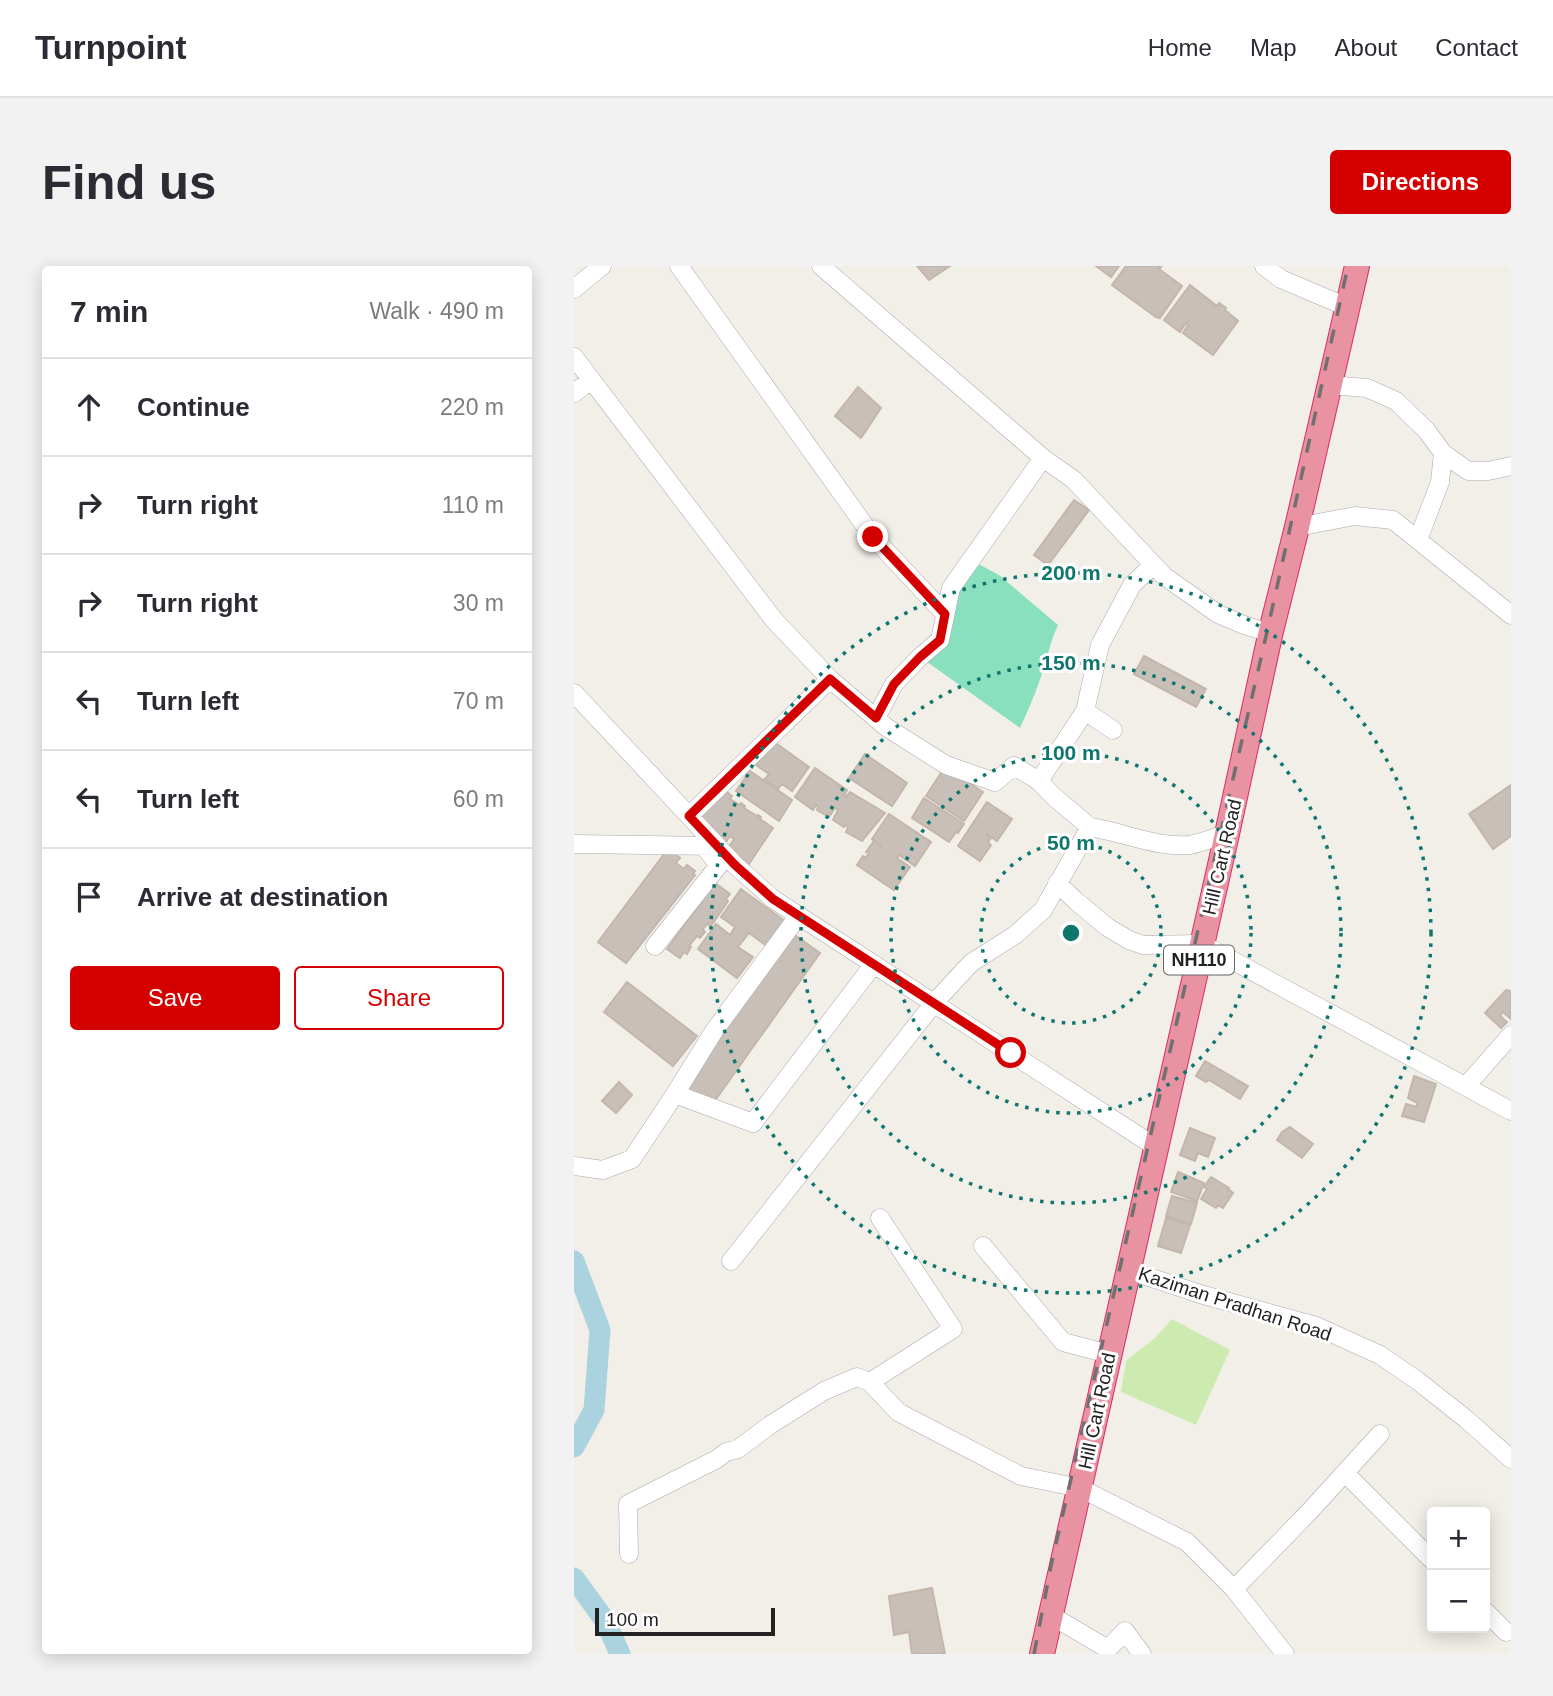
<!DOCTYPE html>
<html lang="en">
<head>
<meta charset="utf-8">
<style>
	:root { --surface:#fff; --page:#f2f2f3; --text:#2b2b33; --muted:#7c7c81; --line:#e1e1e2; --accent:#d40000 }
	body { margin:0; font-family:Arial,sans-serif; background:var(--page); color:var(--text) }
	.controls { position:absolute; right:21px; bottom:21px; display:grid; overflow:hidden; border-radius:7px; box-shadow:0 4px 18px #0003 }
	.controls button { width:63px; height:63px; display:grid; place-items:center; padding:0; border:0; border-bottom:2px solid var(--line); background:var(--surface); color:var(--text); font:35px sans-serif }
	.scale { position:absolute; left:21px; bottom:18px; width:180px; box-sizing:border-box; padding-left:7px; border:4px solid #222; border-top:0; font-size:19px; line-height:24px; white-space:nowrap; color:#222; -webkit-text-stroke:5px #fff; paint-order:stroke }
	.stop { position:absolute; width:21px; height:21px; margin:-16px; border:5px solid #d40000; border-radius:50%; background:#fff }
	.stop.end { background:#d40000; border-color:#fff; box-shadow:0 2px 7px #0008 }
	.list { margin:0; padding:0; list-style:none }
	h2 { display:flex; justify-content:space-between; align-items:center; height:91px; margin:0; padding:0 28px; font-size:30px }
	h2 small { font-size:23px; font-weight:400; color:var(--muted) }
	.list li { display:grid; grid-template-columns:46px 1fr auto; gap:21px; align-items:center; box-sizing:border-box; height:98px; padding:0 28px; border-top:2px solid var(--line) }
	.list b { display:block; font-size:26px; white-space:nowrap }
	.list em { font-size:23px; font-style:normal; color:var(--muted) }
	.actions { display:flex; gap:14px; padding:21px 28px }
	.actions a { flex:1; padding:16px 0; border:2px solid var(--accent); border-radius:7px; text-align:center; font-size:24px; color:var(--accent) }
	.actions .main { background:var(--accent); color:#fff }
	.icon { flex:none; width:38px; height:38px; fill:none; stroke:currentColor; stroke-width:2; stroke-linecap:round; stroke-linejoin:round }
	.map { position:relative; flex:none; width:937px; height:1388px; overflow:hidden; border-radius:7px }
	header { display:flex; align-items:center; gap:42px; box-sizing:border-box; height:98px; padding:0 35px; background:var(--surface); border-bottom:2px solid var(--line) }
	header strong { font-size:33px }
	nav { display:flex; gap:38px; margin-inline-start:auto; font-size:24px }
	.intro { display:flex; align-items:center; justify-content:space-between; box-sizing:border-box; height:168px; padding:0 42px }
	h1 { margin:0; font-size:49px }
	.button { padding:18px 32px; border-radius:7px; background:var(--accent); color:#fff; font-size:24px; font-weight:700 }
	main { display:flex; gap:42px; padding:0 42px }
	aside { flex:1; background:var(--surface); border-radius:7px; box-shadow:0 4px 18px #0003 }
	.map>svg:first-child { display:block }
</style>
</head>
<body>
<header>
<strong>Turnpoint</strong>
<nav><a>Home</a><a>Map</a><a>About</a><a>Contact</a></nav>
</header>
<div class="intro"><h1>Find us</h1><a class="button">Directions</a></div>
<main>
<aside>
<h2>7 min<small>Walk · 490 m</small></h2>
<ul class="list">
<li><svg class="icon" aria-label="ahead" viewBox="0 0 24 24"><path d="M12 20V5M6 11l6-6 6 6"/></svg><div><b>Continue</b></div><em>220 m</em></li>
<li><svg class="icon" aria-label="right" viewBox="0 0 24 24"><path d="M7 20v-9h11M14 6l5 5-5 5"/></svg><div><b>Turn right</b></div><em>110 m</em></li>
<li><svg class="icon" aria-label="right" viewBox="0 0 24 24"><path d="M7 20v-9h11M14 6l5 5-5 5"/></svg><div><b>Turn right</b></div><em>30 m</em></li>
<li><svg class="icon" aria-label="left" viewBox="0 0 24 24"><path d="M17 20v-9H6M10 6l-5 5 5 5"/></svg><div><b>Turn left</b></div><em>70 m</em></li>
<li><svg class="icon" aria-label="left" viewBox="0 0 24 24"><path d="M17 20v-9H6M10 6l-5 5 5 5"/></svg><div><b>Turn left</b></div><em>60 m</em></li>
<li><svg class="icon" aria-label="arrive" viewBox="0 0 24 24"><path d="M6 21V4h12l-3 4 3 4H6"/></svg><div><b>Arrive at destination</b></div></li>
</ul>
<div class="actions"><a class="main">Save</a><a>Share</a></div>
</aside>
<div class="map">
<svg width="937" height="1388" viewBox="0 0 937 1388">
	<rect width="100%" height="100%" fill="#f2efe9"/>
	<path fill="#cdebb0" d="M598 1053 656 1084 622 1159 547 1126 552 1095 582 1071Z"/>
	<path fill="#88e0be" d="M397 294 425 309 484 359C475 378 472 399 464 419 459 434 452 448 446 462L346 391 366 374Z"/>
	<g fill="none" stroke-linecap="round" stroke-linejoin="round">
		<path stroke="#aad3df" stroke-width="21" d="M0 995 26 1064 20 1144 0 1181
			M0 1312 32 1356 46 1388"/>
	</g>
	<path fill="#c7bfb8" stroke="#c4b6ab" stroke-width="2" d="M343 0H376L355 14Z
		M522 0H545L537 11Z
		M552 0H585L587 1 585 3 608 20 586 52 582 51 538 19Z
		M616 19 643 40 645 37 652 42 651 44 664 55 639 89 609 67 614 59 612 57 606 66 590 54Z
		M284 121 307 142 287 172 261 150Z
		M500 234 515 244 474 299 460 289Z
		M570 390 632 423 622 441 560 408Z
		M196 473 235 501 218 525 208 518 204 523 190 514 195 508 179 497Z
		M291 488 333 517 318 540 275 512Z
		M371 501 409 526 390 555 352 530Z
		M241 502 273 524 270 530 272 531 276 526 311 547 288 575 272 566 274 561 271 559 270 561 259 554 264 544 261 542 255 551 243 544 244 541 242 539 239 544 221 531Z
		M176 505 218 534 205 555 162 525Z
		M937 519V570L919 583 895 548Z
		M150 524 158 530 156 533 166 539 167 537 171 540 170 542 183 550 184 549 187 551 186 553 199 562 173 601 151 587 160 573 156 570 149 580 123 556 125 545 130 548 142 531Z
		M350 532 390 558 384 567 382 566 375 576 338 552Z
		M413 536 438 553 423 575 413 568V570L417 572 414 576 417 579 406 595 384 580Z
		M315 548 357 576 341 600 325 589 323 592 336 601 320 624 283 599 289 590 291 592 295 587 292 586 300 575 308 581 298 573Z
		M94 583 106 592 102 597 110 603 113 599 121 605 119 608 121 609 52 697 24 676Z
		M141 617 156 628 152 633 154 635 137 660 133 658 129 663 131 666 126 672 123 670 115 680 117 681 113 688 110 686 106 692 93 683Z
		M167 623 212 656 194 681 175 667 164 681 179 691 163 712 124 683 142 658 156 669 161 661 147 651Z
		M218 667 246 687 137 840 113 822 114 813Z
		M53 716 123 770 99 800 30 746Z
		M932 724 937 725V753L929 746 926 750 933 756 927 762 911 747Z
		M631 795 674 820 666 833 635 814 632 816 622 810Z
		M840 810 862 818 850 856 828 850 832 838 843 841V837L834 832Z
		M45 816 58 829 42 847 28 835Z
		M716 861 739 878 728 892 703 874 708 866Z
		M616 862 641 872 634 891 624 887 621 895 606 889Z
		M604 906 630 917 623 935 597 926Z
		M637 911 655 922 654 923 659 927 649 942 644 939 642 942 627 933 633 923 630 921Z
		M598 930 623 937 617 958 592 950Z
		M592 952 616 959 607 987 584 980Z
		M358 1322 371 1388H338L335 1366 320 1369 315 1330Z"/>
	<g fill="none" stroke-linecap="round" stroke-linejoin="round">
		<g stroke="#a9a9a9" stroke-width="19">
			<path id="minor" d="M105 0 299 271 371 348
				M247 0 469 192 500 214 590 310 644 348 670 359 693 366 697 365
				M690 0 707 13 773 41
				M0 23 28 0
				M0 91 200 354 256 413 312 461 372 499 421 516 440 500 465 515 511 445 539 464
				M755 119 793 122 822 135 852 164 869 187 894 205H914L937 200
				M0 127 17 114
				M723 261 781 250 819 254 937 349
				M844 274 866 216 869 187
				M0 427 161 599 199 633 574 876 582 878
				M511 445 526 379 558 319 579 299
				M302 452 320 418 346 391 366 374 377 322 469 192
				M465 515 479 530 516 561
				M115 550 256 413
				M0 578 143 580
				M483 617 502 635 533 661 555 674 569 679 628 678 937 845
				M81 680 145 599 132 583
				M892 820 937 769
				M101 828 140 765 225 649
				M0 900 29 904 58 893 101 828 179 857 300 698
				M306 952 379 1063 296 1116 324 1146 447 1210 506 1222 613 1276 660 1323 711 1388
				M409 980 489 1076 535 1088
				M157 995 360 737 397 697 441 669 469 644 516 561C549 566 582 582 616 579 628 577 641 571 653 568
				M554 1004 626 1028 742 1060 806 1089 844 1115 892 1153 937 1193
				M771 1207 858 1294
				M55 1288 54 1238 143 1193 152 1186 164 1183 196 1159 250 1125 283 1111 296 1116
				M660 1323 735 1246 806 1168
				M911 1345 932 1366
				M476 1349 534 1383 551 1365 568 1388"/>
		</g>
		<g stroke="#dc2a67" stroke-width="26">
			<path id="highway" d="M468 1388 653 568 697 365 723 261 783 0"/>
		</g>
		<use href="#minor" stroke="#fff" stroke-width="18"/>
		<use href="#highway" stroke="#e892a2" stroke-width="24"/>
		<path stroke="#707070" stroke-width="3.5" stroke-dasharray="14 14" stroke-linecap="butt" d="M460 1388 478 1295 693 366 774 0"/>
	</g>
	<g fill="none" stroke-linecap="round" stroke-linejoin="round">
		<path stroke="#d40000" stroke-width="9" d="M299 271 371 348 366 374 346 391 320 418 302 452 256 413 115 550 161 599 199 633 437 787"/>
	</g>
	<g fill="none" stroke="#0f766e" stroke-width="3.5" stroke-dasharray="3.5 7">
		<circle cx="497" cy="667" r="90"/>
		<circle cx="497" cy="667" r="180"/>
		<circle cx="497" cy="667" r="270"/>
		<circle cx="497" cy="667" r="360"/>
	</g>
	<g text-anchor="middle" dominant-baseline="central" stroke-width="6" stroke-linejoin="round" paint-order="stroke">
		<rect fill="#fff" stroke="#646464" stroke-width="2" x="590" y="679.5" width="70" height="29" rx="5"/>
		<g font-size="18" font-weight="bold" fill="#222">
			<text x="625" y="694">NH110</text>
		</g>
		<g font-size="19" fill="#222" stroke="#fff">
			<text transform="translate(648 591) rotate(-77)">Hill Cart Road</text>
			<text transform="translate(661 1038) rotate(18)">Kaziman Pradhan Road</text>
			<text transform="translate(523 1145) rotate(-78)">Hill Cart Road</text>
		</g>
	</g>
	<circle cx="497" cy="667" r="10" fill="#0f766e" stroke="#fff" stroke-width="3.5"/>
	<g font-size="21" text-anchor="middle" font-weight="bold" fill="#0f766e" stroke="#fff" stroke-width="6" stroke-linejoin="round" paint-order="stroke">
		<text x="497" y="314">200 m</text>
		<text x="497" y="404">150 m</text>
		<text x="497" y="494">100 m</text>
		<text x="497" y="584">50 m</text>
	</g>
</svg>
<div class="controls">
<button>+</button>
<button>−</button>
</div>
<div class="scale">100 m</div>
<div class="stop" style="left:437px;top:787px"></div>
<div class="stop end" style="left:299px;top:271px"></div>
</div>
</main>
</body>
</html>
